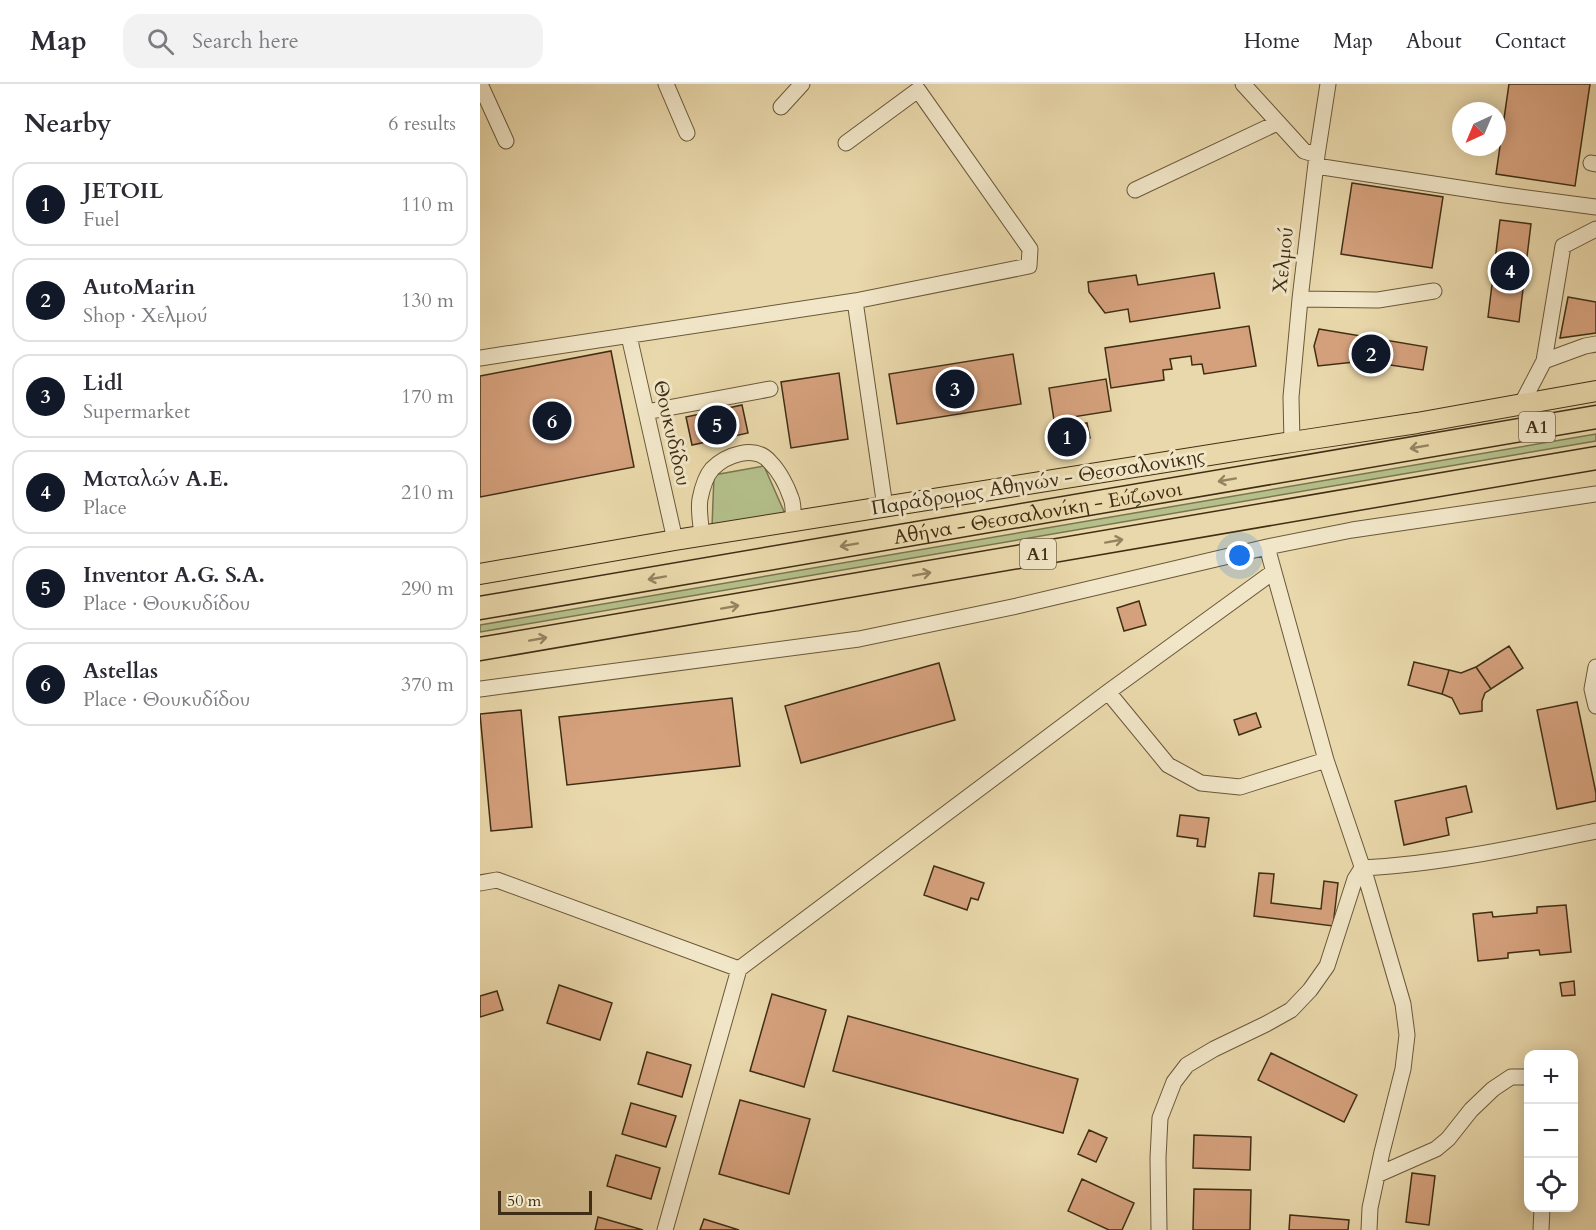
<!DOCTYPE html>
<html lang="en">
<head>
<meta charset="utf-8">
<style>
	:root { --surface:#fff; --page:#f2f2f3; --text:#2b2b33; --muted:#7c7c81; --line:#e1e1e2; --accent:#111827 }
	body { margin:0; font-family:Cardo,serif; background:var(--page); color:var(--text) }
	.controls { position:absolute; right:18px; bottom:18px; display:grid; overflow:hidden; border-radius:12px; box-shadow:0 3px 15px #0003 }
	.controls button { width:54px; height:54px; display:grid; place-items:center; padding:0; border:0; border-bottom:2px solid var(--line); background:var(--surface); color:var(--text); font:30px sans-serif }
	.compass { position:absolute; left:972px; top:18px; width:54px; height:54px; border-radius:50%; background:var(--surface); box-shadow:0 3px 15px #0003; rotate:224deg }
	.scale { position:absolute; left:18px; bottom:15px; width:94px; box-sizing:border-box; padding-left:6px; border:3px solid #3f2e15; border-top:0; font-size:16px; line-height:21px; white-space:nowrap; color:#3f2e15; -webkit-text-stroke:4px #f1e6c8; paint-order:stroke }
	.you { position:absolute; left:760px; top:472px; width:21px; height:21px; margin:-15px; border:4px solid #fff; border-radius:50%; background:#1a73e8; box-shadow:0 0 0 9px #1a73e833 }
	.badge { display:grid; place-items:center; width:39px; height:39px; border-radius:50%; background:var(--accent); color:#fff; font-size:20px; font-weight:700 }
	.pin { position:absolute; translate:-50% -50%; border:3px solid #fff; box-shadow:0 2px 6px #0006 }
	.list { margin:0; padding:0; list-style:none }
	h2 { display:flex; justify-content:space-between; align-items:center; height:78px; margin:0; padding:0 24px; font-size:26px }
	h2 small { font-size:20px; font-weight:400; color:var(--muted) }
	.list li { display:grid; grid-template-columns:39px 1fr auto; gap:18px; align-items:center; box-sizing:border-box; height:84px; margin:0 12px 12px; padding:0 12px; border:2px solid var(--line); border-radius:18px }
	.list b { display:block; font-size:22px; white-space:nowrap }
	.list p { margin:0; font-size:20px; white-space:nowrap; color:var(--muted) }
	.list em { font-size:20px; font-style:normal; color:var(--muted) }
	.icon { flex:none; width:33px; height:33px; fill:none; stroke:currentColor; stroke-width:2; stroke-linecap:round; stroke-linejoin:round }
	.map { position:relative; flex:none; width:1116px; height:1146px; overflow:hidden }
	header { display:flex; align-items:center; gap:36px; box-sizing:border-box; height:84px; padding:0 30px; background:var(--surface); border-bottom:2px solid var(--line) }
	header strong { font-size:28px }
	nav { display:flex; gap:33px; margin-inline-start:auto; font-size:21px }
	.search { width:420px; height:54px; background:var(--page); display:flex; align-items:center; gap:15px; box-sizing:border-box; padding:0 21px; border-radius:18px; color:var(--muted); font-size:22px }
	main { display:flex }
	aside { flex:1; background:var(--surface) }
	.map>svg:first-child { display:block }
</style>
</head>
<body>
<header>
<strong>Map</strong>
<div class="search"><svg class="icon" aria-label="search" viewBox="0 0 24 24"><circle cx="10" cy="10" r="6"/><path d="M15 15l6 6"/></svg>Search here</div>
<nav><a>Home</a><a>Map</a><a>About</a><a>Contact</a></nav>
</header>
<main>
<aside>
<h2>Nearby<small>6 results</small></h2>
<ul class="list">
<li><span class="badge">1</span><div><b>JETOIL</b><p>Fuel</p></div><em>110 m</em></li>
<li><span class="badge">2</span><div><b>AutoMarin</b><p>Shop · Χελμού</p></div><em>130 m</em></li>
<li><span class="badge">3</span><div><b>Lidl</b><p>Supermarket</p></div><em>170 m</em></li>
<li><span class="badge">4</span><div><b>Ματαλών Α.Ε.</b><p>Place</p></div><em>210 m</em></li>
<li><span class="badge">5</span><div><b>Inventor A.G. S.A.</b><p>Place · Θουκυδίδου</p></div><em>290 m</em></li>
<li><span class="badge">6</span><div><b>Astellas</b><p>Place · Θουκυδίδου</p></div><em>370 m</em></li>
</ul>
</aside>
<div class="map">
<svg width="1116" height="1146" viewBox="0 0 1116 1146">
	<rect width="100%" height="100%" fill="#e9d8ab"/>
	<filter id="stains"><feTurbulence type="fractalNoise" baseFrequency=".00333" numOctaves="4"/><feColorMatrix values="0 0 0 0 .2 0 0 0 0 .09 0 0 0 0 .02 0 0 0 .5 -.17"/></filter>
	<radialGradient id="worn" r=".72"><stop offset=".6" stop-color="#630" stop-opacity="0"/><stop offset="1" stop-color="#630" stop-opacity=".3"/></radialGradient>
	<path fill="#b4bf8b" stroke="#7a7650" stroke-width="1.5" d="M1116 350V357L0 548V541Z
		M284 382 306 432 232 443 234 391Z"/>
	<path fill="#d5a17d" stroke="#3f2e15" stroke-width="1.5" d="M1029 0H1110L1095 102 1016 90Z
		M872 99 963 113 952 184 861 170Z
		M1020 136 1051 140 1039 238 1008 233Z
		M734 189 740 224 650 238 648 225 625 229 609 208 608 198 656 191 658 201Z
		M1088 213 1116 218V249L1080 254Z
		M769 242 776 282 724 290 722 280 712 281 711 272 690 275 692 285 683 286 684 296 631 304 625 264Z
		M839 245 947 263 943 286 884 277 838 282 834 262Z
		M131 267 154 383 0 413V292Z
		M533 270 541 320 417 340 409 290Z
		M359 289 368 355 311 364 301 298Z
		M626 295 631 327 574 336 569 304Z
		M262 321 268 349 212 361 206 333Z
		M607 339 610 354 579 361 576 345Z
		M659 517 666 541 644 547 637 524Z
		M1029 562 1043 584 1011 605 996 583Z
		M934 578 969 586 962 610 928 601Z
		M459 579 475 636 321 679 305 622Z
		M996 583 1011 605 1005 609 1002 617V627L980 630 972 614 962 610 969 586 981 589Z
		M252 614 260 682 87 701 79 633Z
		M1097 618 1116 709V717L1077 725 1057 626Z
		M41 626 52 743 11 747 0 630Z
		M776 629 781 643 759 651 754 636Z
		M986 702 992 728 966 734 969 751 924 761 915 717Z
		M700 731 729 734 725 763 717 762 718 755 697 752Z
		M454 782 504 799 498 816 491 814 487 826 444 811Z
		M779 789 794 790 791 819 841 825 844 797 858 799 853 842 774 832Z
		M1086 821 1091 868 1060 871 1059 866 1028 869V874L998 877 993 830 1012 828 1013 833 1057 829V823Z
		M1094 897 1095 911 1082 912 1080 899Z
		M79 901 132 919 120 956 67 939Z
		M17 907 23 926 0 933V912Z
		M292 910 346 926 324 1003 270 987Z
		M368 932 598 995 583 1049 353 987Z
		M167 968 211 981 202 1013 158 1000Z
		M791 969 877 1011 864 1038 778 996Z
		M260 1016 330 1035 309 1110 239 1090Z
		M151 1019 196 1032 186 1063 142 1050Z
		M609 1046 627 1054 616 1078 598 1070Z
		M714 1051 771 1053 770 1086 713 1084Z
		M136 1071 180 1084 171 1115 127 1102Z
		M932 1089 955 1092 949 1141 926 1138Z
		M602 1095 654 1119 642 1146H629L588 1127Z
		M714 1105 771 1106 770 1146H713Z
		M810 1131 869 1136 868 1146H809Z
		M118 1133 163 1146H115Z
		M224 1135 259 1146H220Z"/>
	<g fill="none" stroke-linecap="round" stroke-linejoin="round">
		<g stroke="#6a583a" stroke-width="17">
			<path id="minor" d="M0 0 26 57
				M186 0 207 49
				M763 0 824 67 837 71
				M301 23 322 0
				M1111 79 1116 80
				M836 82 1025 111 1116 123
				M655 106 797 39
				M820 215 898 216 954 207
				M375 217 405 423
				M149 252 195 456
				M0 274 375 217 549 182 550 165 438 6 366 59
				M1064 277 1105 262 1116 260
				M1041 321 1064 277 1083 162 1116 145
				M166 328 290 305
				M812 358 811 313 820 215 837 71 848 0
				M222 452C221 440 218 426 220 415 222 405 226 392 232 385 246 371 275 360 290 378 299 387 307 402 311 414 314 421 313 430 313 437
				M1116 583 1112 605 1116 622
				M0 605 379 555 537 522 787 463
				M628 608 688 681 721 699 760 703 846 676
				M882 784C961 780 1039 763 1116 747
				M0 799 17 796 259 885 628 608 793 488
				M897 1091 956 1065 968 1055 991 1026 1013 1005 1031 993H1048
				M185 1146 259 885
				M679 1146 678 1074 680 1034 694 998 707 981 734 965 786 940 811 926 830 906 847 882 875 795 882 784
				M889 1146 890 1124 902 1068 923 985 927 951 923 920 887 797 846 676 787 463 872 446 1116 410
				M1061 1146 1062 1124"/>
		</g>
		<g stroke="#3f2e15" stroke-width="22">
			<path id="major" d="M0 490 195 456 812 358 937 339 1116 307"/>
		</g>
		<g stroke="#3f2e15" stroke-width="25">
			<g id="highway">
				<path id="s1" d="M0 524 1116 333"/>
				<path d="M0 565 1116 374"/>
			</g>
		</g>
		<use href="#minor" stroke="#f1e6c8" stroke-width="15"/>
		<use href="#major" stroke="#e9d8ab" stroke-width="20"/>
		<use href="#highway" stroke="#e9d8ab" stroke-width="22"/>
	</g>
	<defs><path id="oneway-shaft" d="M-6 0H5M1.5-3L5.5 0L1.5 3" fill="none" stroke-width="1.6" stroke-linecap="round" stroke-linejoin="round" transform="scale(1.5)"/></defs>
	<g stroke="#948360">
		<use href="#oneway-shaft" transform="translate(939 363) rotate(170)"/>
		<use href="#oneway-shaft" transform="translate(747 396) rotate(170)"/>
		<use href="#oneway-shaft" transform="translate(634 457) rotate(-10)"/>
		<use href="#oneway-shaft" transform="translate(369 461) rotate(170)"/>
		<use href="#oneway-shaft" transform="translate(442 490) rotate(-10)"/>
		<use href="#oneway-shaft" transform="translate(177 494) rotate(170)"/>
		<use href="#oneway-shaft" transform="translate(250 523) rotate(-10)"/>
		<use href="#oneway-shaft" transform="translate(58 555) rotate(-10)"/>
	</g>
	<g text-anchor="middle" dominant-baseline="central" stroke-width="6" stroke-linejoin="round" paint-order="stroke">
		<g fill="#f1e6c8" stroke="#74654b" stroke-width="1.5">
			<rect x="1039" y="328" width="36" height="30" rx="4.5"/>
			<rect x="540" y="455" width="36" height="30" rx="4.5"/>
		</g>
		<g font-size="18" font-weight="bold" fill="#3f2e15">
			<text x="1057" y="343">Α1</text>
			<text x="558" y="470">Α1</text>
		</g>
		<g font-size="20" fill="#3f2e15" stroke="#f1e6c8">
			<text transform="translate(803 176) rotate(-84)">Χελμού</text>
			<text transform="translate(192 349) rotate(77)">Θουκυδίδου</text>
			<text transform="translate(558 398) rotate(-9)">Παράδρομος Αθηνών - Θεσσαλονίκης</text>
			<text stroke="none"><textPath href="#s1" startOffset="566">Αθήνα - Θεσσαλονίκη - Εύζωνοι</textPath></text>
		</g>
	</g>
	<rect width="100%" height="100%" filter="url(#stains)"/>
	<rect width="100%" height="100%" fill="url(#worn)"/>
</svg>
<div class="controls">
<button>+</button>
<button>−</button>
<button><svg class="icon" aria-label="locate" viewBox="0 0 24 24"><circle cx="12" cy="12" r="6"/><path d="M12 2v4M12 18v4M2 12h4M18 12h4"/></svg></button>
</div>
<svg class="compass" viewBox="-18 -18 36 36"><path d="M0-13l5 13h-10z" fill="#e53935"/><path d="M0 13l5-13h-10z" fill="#7c7c81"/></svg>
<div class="scale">50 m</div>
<div class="you"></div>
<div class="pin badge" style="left:587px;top:353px">1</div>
<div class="pin badge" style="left:891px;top:270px">2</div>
<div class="pin badge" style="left:475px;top:305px">3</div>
<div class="pin badge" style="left:1030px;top:187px">4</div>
<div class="pin badge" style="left:237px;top:341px">5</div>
<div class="pin badge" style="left:72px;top:337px">6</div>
</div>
</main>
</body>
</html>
